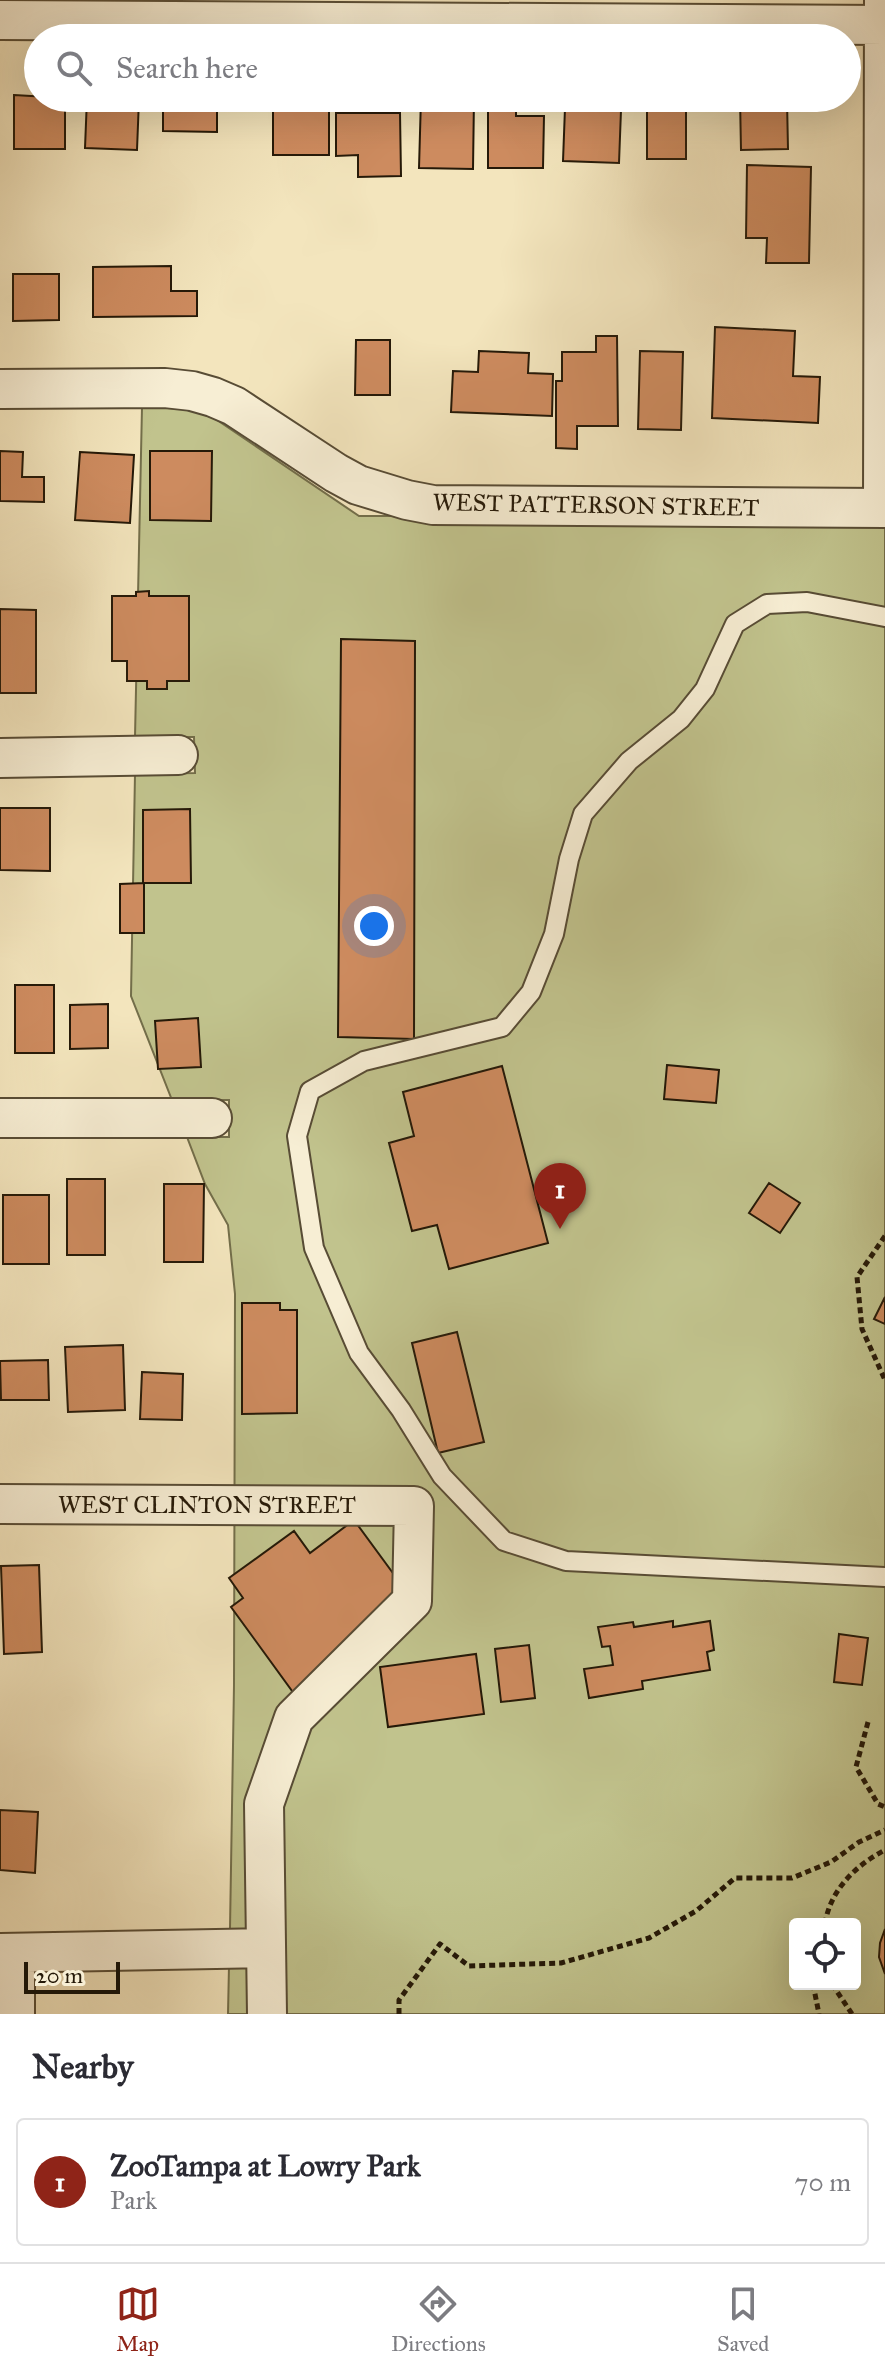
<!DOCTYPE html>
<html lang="en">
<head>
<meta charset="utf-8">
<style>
	:root { --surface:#fff; --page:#f2f2f3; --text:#2b2b33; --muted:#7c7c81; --line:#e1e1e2; --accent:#8f2418 }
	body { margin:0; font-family:"IM FELL Great Primer",serif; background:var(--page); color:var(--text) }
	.controls { position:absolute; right:24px; bottom:24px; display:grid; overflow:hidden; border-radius:8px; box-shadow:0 8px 32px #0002 }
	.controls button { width:72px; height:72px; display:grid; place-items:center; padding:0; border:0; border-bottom:2px solid var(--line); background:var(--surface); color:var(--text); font:40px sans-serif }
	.scale { position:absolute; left:24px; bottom:20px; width:96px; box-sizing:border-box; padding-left:8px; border:4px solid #251908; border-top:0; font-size:22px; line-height:28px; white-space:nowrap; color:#251908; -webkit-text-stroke:6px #f7eed4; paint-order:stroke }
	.you { position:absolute; left:374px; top:926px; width:28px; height:28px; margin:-20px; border:6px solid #fff; border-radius:50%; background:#1a73e8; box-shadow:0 0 0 12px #1a73e833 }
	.badge { display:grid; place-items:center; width:52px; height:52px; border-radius:50%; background:var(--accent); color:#fff; font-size:26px; font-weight:700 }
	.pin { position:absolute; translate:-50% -66px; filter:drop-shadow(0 2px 4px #0008) }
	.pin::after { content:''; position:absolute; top:42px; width:28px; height:24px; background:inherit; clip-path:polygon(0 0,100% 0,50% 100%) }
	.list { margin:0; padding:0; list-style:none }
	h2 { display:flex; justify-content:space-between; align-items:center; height:104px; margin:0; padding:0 32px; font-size:34px }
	h2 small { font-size:26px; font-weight:400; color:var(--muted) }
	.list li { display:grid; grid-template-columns:52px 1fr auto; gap:24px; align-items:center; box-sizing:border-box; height:128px; margin:0 16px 16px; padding:0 16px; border:2px solid var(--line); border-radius:8px }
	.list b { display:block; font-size:30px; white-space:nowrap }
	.list p { margin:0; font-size:26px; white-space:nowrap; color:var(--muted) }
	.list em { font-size:26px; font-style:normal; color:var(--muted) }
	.icon { flex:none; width:44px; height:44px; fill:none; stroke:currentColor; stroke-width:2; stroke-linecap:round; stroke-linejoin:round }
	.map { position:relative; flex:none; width:885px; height:2014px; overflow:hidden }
	.search { position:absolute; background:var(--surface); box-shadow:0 8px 32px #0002; left:24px; right:24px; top:24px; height:88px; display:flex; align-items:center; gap:20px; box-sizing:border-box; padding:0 28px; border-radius:44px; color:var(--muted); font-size:30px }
	.sheet { height:248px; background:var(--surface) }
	nav { display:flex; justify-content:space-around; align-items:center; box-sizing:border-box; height:112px; border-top:2px solid var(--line); background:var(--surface); font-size:22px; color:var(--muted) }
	nav a { display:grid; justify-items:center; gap:4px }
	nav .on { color:var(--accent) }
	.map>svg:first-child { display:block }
</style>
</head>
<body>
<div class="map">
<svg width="885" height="2014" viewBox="0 0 885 2014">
	<rect width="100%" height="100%" fill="#f3e5bd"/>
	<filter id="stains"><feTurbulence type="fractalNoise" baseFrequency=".0025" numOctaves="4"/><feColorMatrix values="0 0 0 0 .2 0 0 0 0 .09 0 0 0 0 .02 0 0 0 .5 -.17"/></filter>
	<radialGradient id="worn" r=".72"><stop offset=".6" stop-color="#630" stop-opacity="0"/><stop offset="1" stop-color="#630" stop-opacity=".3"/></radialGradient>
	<path fill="#c1c38d" stroke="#736e4a" stroke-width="2" fill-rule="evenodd" d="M142 407 188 409 214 418 359 516H393L404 518 885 526V2014H228L229 1966 234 1930 230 1929 234 1685 235 1294 228 1225 205 1184 187 1137H229V1100H172L131 996 135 774 195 773 194 737H135ZM795 1924H855V1984H795Z"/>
	<path fill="#cd8b5f" stroke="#251908" stroke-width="2" d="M14 95 65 98V149H14Z
		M87 98 139 99 137 150 85 148Z
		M163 98H217V132L163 131Z
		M273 98H329V155H273Z
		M421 98H474L473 169 419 168Z
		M488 98H516V116H544L543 168H488Z
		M647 98H686V159H647Z
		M740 98H810V100H787L788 149 741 150Z
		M565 108 621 110 619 163 563 161Z
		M336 113H400L401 176 358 177V155L336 156Z
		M747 165 811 167 809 263H766L767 238H746Z
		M171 266V291H197V316L93 317V267Z
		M13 274H59V320L13 321Z
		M715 327 795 331 793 376 820 377 818 423 712 418Z
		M596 336H617L618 426H577V449L556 448V381H562V352H596Z
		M356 340H390V395H355Z
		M479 351 529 353 528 373 553 374 552 416 451 412 453 371 478 372Z
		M640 351 683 352 681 430 638 429Z
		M0 451 23 452 22 477H44V502L0 501Z
		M150 451H212L211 521 150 520Z
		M80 452 134 455 130 523 75 520Z
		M149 591V596H189V681H167V689H147V681H127V661H112V596H136V592Z
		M0 609 36 610V693H0Z
		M341 639 415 641 414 1039 338 1037Z
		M0 808H50V871L0 870Z
		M190 809 191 883H143V810Z
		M144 883V933H120V884Z
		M15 985H54V1053H15Z
		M108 1004V1048L70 1049V1005Z
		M198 1018 201 1067 158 1069 155 1021Z
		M667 1065 719 1070 716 1103 664 1099Z
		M502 1066 548 1243 449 1269 437 1225 412 1231 389 1143 414 1136 403 1092Z
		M67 1179H105V1255H67Z
		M769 1183 800 1203 780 1233 749 1213Z
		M164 1184H204L203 1262H164Z
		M3 1195H49V1264H3Z
		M885 1297V1324L874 1319Z
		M242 1303H280V1310H297V1413L242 1414Z
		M457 1332 484 1442 438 1453 412 1343Z
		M123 1345 125 1410 68 1412 65 1347Z
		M48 1360 49 1400H1L0 1361Z
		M142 1372 183 1374 182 1420 140 1419Z
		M354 1520 409 1595 295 1695 231 1607 243 1598 229 1578 294 1531 310 1553Z
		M39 1565 42 1652 4 1654 1 1566Z
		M673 1621V1627L710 1621 714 1650 707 1652 710 1670 642 1681 643 1689 589 1698 584 1669 613 1665 610 1646 602 1647 598 1627 633 1622 634 1627Z
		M839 1634 868 1638 862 1685 834 1682Z
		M529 1645 535 1698 501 1702 495 1649Z
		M476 1654 484 1714 388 1727 380 1667Z
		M0 1810 38 1812 35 1873 0 1870Z
		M885 1929V1974L879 1957 880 1943Z"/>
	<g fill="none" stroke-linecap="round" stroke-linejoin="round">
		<g stroke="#584c35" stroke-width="22">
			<path id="service" d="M885 617 807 602 767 604 735 624 705 689 681 719 629 761 583 814 569 859 554 934 531 992 502 1027 364 1061 310 1091 297 1136 314 1248 359 1353 401 1410 442 1476 504 1541 566 1561 885 1577"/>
		</g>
		<g stroke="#584c35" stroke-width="42">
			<path id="minor" d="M0 20 885 25
				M0 389 165 388 192 391 213 397 234 406 336 473 358 485 407 500 433 505 885 508
				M883 508 884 0
				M0 758 178 755
				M0 1118H212
				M0 1504 414 1506 412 1601 294 1718 264 1804 267 2014
				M0 1953 266 1948
				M15 1953V2014"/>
		</g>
		<path stroke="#251908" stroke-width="5" stroke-dasharray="6 4" stroke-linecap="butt" d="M885 1236 857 1277 862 1329 885 1380
			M868 1722 856 1767 878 1804 885 1807
			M825 1924C830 1890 856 1865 885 1850
			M813 1984 819 2014
			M832 1984 852 2014
			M399 2014V2000L440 1944 469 1966 561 1963 649 1938 696 1911 735 1878H792L831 1862 859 1842 885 1830"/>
		<use href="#service" stroke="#f7eed4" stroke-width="18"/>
		<use href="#minor" stroke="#f7eed4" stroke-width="38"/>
	</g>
	<g text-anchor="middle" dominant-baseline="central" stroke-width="6" stroke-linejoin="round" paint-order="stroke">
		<g font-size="24" fill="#251908" stroke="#f7eed4">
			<text transform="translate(596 505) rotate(1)">WEST PATTERSON STREET</text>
			<text x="207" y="1505">WEST CLINTON STREET</text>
		</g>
	</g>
	<rect width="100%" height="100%" filter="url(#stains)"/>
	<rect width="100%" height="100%" fill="url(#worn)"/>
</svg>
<div class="controls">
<button><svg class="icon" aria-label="locate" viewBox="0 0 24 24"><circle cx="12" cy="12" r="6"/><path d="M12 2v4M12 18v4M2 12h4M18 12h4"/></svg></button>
</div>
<div class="scale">20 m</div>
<div class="you"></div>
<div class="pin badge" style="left:560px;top:1229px">1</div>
<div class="search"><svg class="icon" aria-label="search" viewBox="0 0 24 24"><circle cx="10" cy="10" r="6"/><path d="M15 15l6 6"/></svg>Search here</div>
</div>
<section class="sheet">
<h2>Nearby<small></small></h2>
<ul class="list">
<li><span class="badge">1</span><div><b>ZooTampa at Lowry Park</b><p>Park</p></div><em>70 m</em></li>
</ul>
</section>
<nav>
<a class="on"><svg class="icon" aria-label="map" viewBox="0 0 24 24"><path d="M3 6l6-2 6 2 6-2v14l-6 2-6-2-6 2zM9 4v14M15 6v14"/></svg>Map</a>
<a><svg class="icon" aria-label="directions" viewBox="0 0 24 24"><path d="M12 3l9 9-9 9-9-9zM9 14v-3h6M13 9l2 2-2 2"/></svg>Directions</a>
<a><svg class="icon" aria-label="saved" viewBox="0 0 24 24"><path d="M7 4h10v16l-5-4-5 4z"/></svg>Saved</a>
</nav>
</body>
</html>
